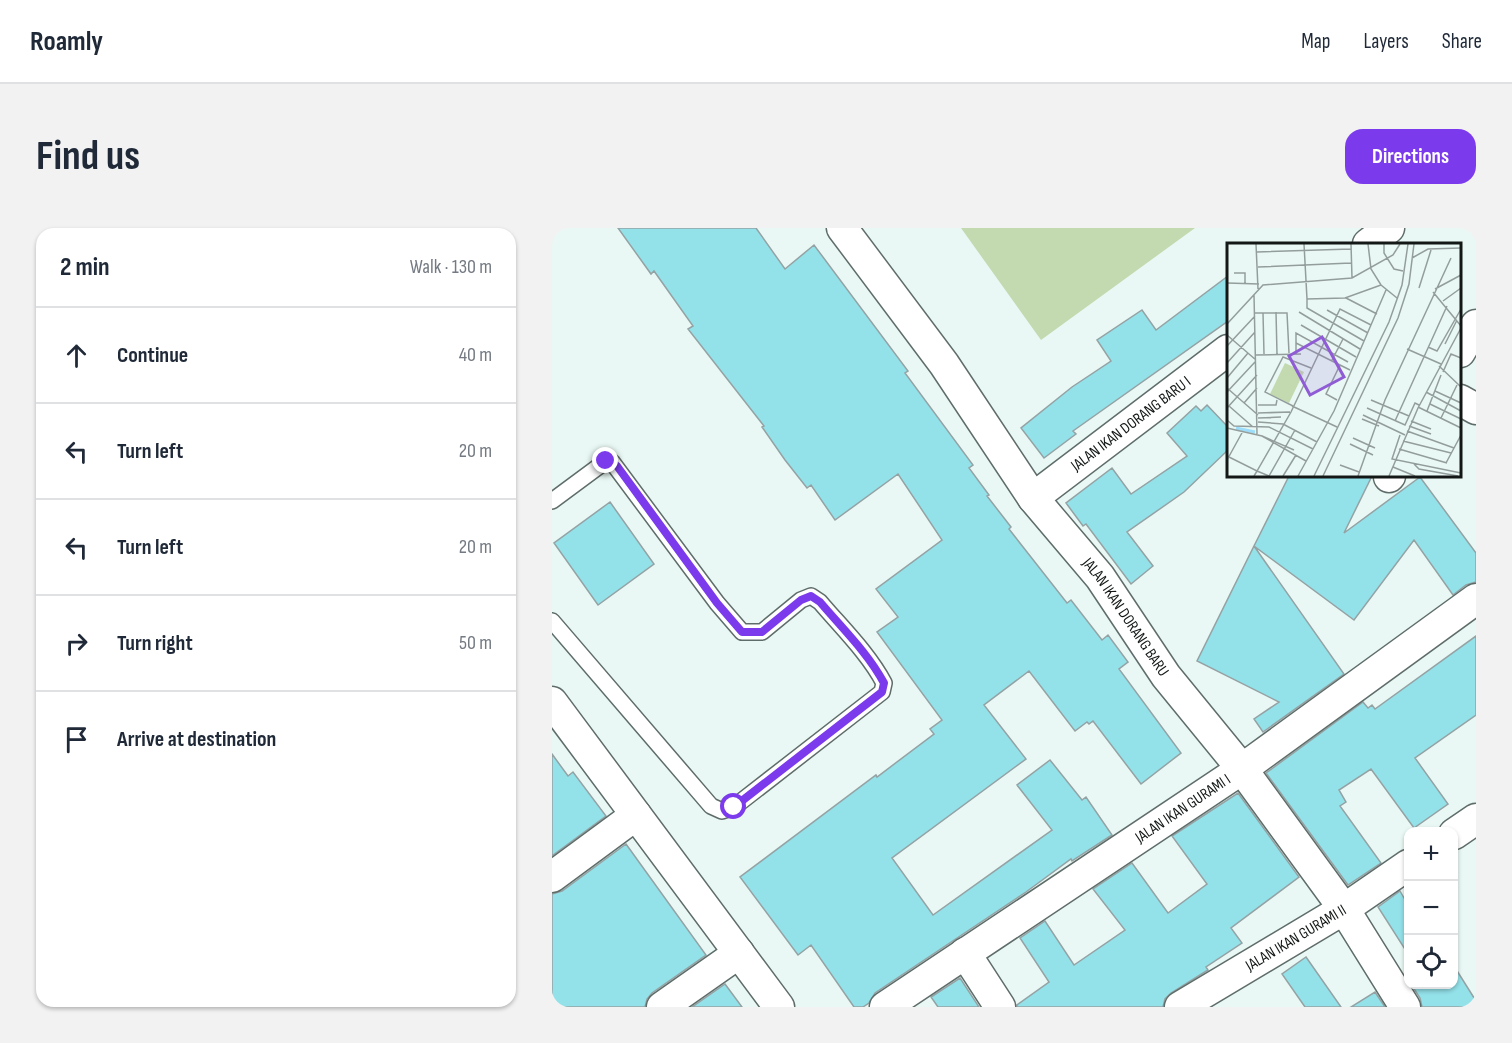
<!DOCTYPE html>
<html lang="en">
<head>
<meta charset="utf-8">
<style>
	:root { --surface:#fff; --page:#f2f2f3; --text:#1f2937; --muted:#747a83; --line:#e0e1e3; --accent:#7c3aed }
	body { margin:0; font-family:"Sofia Sans Condensed",sans-serif; background:var(--page); color:var(--text) }
	.controls { position:absolute; right:18px; bottom:18px; display:grid; overflow:hidden; border-radius:12px; box-shadow:0 2px 4px #0004 }
	.controls button { width:54px; height:54px; display:grid; place-items:center; padding:0; border:0; border-bottom:2px solid var(--line); background:var(--surface); color:var(--text); font:30px sans-serif }
	.stop { position:absolute; width:18px; height:18px; margin:-14px; border:4px solid #7c3aed; border-radius:50%; background:#fff }
	.stop.end { background:#7c3aed; border-color:#fff; box-shadow:0 2px 6px #0008 }
	.list { margin:0; padding:0; list-style:none }
	h2 { display:flex; justify-content:space-between; align-items:center; height:78px; margin:0; padding:0 24px; font-size:26px }
	h2 small { font-size:20px; font-weight:400; color:var(--muted) }
	.list li { display:grid; grid-template-columns:39px 1fr auto; gap:18px; align-items:center; box-sizing:border-box; height:96px; padding:0 24px; border-top:2px solid var(--line) }
	.list b { display:block; font-size:22px; white-space:nowrap }
	.list em { font-size:20px; font-style:normal; color:var(--muted) }
	.icon { flex:none; width:33px; height:33px; fill:none; stroke:currentColor; stroke-width:2; stroke-linecap:round; stroke-linejoin:round }
	.map { position:relative; flex:none; width:924px; height:779px; overflow:hidden; border-radius:18px }
	header { display:flex; align-items:center; gap:36px; box-sizing:border-box; height:84px; padding:0 30px; background:var(--surface); border-bottom:2px solid var(--line) }
	header strong { font-size:28px }
	nav { display:flex; gap:33px; margin-inline-start:auto; font-size:21px }
	.intro { display:flex; align-items:center; justify-content:space-between; box-sizing:border-box; height:144px; padding:0 36px }
	h1 { margin:0; font-size:42px }
	.button { padding:15px 27px; border-radius:18px; background:var(--accent); color:#fff; font-size:21px; font-weight:700 }
	main { display:flex; gap:36px; padding:0 36px }
	aside { flex:1; background:var(--surface); border-radius:18px; box-shadow:0 2px 4px #0004 }
	.map>svg:first-child { display:block }
</style>
</head>
<body>
<header>
<strong>Roamly</strong>
<nav><a>Map</a><a>Layers</a><a>Share</a></nav>
</header>
<div class="intro"><h1>Find us</h1><a class="button">Directions</a></div>
<main>
<aside>
<h2>2 min<small>Walk · 130 m</small></h2>
<ul class="list">
<li><svg class="icon" aria-label="ahead" viewBox="0 0 24 24"><path d="M12 20V5M6 11l6-6 6 6"/></svg><div><b>Continue</b></div><em>40 m</em></li>
<li><svg class="icon" aria-label="left" viewBox="0 0 24 24"><path d="M17 20v-9H6M10 6l-5 5 5 5"/></svg><div><b>Turn left</b></div><em>20 m</em></li>
<li><svg class="icon" aria-label="left" viewBox="0 0 24 24"><path d="M17 20v-9H6M10 6l-5 5 5 5"/></svg><div><b>Turn left</b></div><em>20 m</em></li>
<li><svg class="icon" aria-label="right" viewBox="0 0 24 24"><path d="M7 20v-9h11M14 6l5 5-5 5"/></svg><div><b>Turn right</b></div><em>50 m</em></li>
<li><svg class="icon" aria-label="arrive" viewBox="0 0 24 24"><path d="M6 21V4h12l-3 4 3 4H6"/></svg><div><b>Arrive at destination</b></div></li>
</ul>
</aside>
<div class="map">
<svg width="924" height="779" viewBox="0 0 924 779">
	<rect width="100%" height="100%" fill="#e9f8f4"/>
	<path fill="#c3d9af" d="M409 0H643L489 112Z"/>
	<path fill="#93e1e9" stroke="#94a2a4" stroke-width="1.5" d="M66 0H204L233 41 262 17 356 143 353 145 421 237 417 240 437 267 435 268 459 299 457 301 515 375 519 372 550 412 556 407 576 434 567 441 629 525 589 556 541 493 537 496 535 494 523 503 477 443 432 477 474 531 340 630 381 687 500 602 465 557 498 532 530 572 534 569 560 607 520 633 519 631 474 664 323 765 317 775 311 779H302L259 717 246 727 188 649 324 547 325 549 382 506 378 501 390 492 325 404 346 389 324 361 390 312 346 246 283 292 259 257 255 260 233 232 210 199 212 198 136 101 141 98 102 43 99 46Z
		M676 48V93L521 203 524 206 492 230 469 200 520 159 559 133 545 112 590 82 604 102Z
		M655 177 676 199V222L632 264 575 304 601 338 579 356 534 296 531 298 514 275 560 240 579 266 635 228 615 205 644 178 649 183Z
		M737 248H820L792 305 868 249 924 325V354L914 357 901 367 862 312 802 392 702 318Z
		M58 274 102 336 46 377 2 315Z
		M702 318 792 446 711 504 702 491 727 474 645 433Z
		M924 408V487L863 530 896 576 862 600 819 541 787 562 794 574 788 578 829 635 796 657 714 545 811 474 816 480 820 477 823 481Z
		M0 526 16 548 21 544 54 588 0 628Z
		M686 565 747 649 679 700 690 715 654 739 656 742 619 765 613 771 611 779H465V777L497 754 468 710 493 693 522 737 573 702 541 661 580 635 616 685 655 656 620 608Z
		M74 616 154 727 100 765 95 771 93 779H0V666L10 663Z
		M848 663 856 677V726L826 679Z
		M754 729 789 779H753L730 746Z
		M902 738 924 773V779H870L868 770 859 756H902Z
		M408 750 427 779H386L379 769Z
		M173 756 190 779H140Z
		M823 764 833 779H799Z"/>
	<g fill="none" stroke-linecap="round" stroke-linejoin="round">
		<g stroke="#5f6d6a" stroke-width="18">
			<path id="service" d="M0 273 54 233 60 234 165 375 190 404H210L249 372 259 368 268 374C290 400 316 425 332 455L330 464 182 579 170 583 159 578 0 393"/>
		</g>
		<g stroke="#5f6d6a" stroke-width="33">
			<g id="minor">
				<path id="s1" d="M290 0 392 136 481 270 548 349 614 448 690 541 792 681 853 779"/>
				<path d="M816 16 837 0"/>
				<path d="M908 124 924 97"/>
				<path d="M908 172 924 181"/>
				<path d="M837 249 838 248"/>
				<path id="s2" d="M481 270 676 122"/>
				<path d="M0 474 227 779"/>
				<path d="M902 606 924 591"/>
				<path d="M0 649 84 587"/>
				<path d="M413 725 448 779"/>
				<path d="M110 779 187 725"/>
				<path id="s3" d="M333 779 690 541 924 371"/>
				<path id="s4" d="M628 779 792 681 856 637"/>
			</g>
		</g>
		<use href="#service" stroke="#fff" stroke-width="15"/>
		<use href="#minor" stroke="#fff" stroke-width="30"/>
	</g>
	<g fill="none" stroke-linecap="round" stroke-linejoin="round">
		<path stroke="#7c3aed" stroke-width="8" d="M54 233 60 234 65 238 165 375 190 404H210L249 372 259 368 268 374C290 400 316 425 332 455L330 464 182 579"/>
	</g>
	<g text-anchor="middle" dominant-baseline="central" stroke-width="4.5" stroke-linejoin="round" paint-order="stroke">
		<g font-size="16" fill="#131817" stroke="#fff">
			<text stroke="none"><textPath href="#s2" startOffset="123">JALAN IKAN DORANG BARU I</textPath></text>
			<text stroke="none"><textPath href="#s1" startOffset="482">JALAN IKAN DORANG BARU</textPath></text>
			<text stroke="none"><textPath href="#s3" startOffset="358">JALAN IKAN GURAMI I</textPath></text>
			<text stroke="none"><textPath href="#s4" startOffset="135">JALAN IKAN GURAMI II</textPath></text>
		</g>
	</g>
	<g transform="translate(675 15)">
		<rect width="234" height="234" fill="#e9f8f4"/>
		<path d="M58 120 77 129 62 160 43 151Z" fill="#c3d9af"/>
		<path fill="none" stroke="#9bddfa" stroke-width="3" d="M9 185 28 189"/>
		<path fill="none" stroke="#939e9c" stroke-width="1.5" d="M29 1 31 46M77 1 80 56 118 55 154 42M124 1 125 35M141 1 144 26 154 42 170 55M157 1V10L167 26 176 28M30 9 124 6M185 15 201 6 234 5M31 24 124 20M7 30H18V41M0 40 32 41M192 45 204 7M208 46 234 32M206 49 234 83M27 52 30 191M119 55 150 71M80 56V65L137 98M216 58 234 45M100 67 141 90M49 69 50 111M72 69 133 106M28 70H60L62 110M36 70 37 111M0 81 36 42 125 35 166 12 173 1M74 82 129 114M0 92 29 117M69 100 123 127M218 101 230 77M0 103 28 73M201 104 210 108 234 66M180 106 214 121M69 111V90L121 119M29 112 74 111M105 117 116 96M0 120 28 89M212 123 234 144M216 129 224 111 234 115M0 135 21 110M0 145 31 172M208 148 234 160M0 149 28 119M199 149 234 168M110 157 99 151 113 122M144 157 182 173M17 160 30 145M203 161 234 176M31 162H49L50 157M2 163 26 184M65 163 110 184M66 163 38 149 56 114 84 125M191 164 234 185M0 165 30 132M140 165 178 182 188 160 192 162M200 168 214 132M31 170 63 169M136 172 178 192M31 175 54 174M214 175 230 142M135 176 152 183M0 177 7 183 42 184 86 206M168 178 220 63M184 178 204 186M31 179 56 181 90 199M182 183 204 191M0 185 35 193 79 218M180 188 227 205M173 192 165 216 234 230M35 193 67 207M126 195 148 205M176 198 224 210M123 201 146 212M172 206 220 220M0 213 30 228 64 169 113 66 144 82M0 217 16 188M219 220 234 192M187 221 192 226 231 233M113 222 132 229M166 224 188 233M27 233 30 228 42 233M42 233 68 187M56 233 69 212M71 233 107 168 159 47M87 233 162 79 175 42 181 1M96 233 171 75 182 41 187 1M131 233 158 157 224 15M162 233 191 165 234 85"/>
		<path fill="#905cd5" fill-opacity="0.15" stroke="#905cd5" stroke-width="3" d="M95 94 117 134 83 152 62 113Z"/>
		<rect width="234" height="234" fill="none" stroke="#131817" stroke-width="3"/>
	</g>
</svg>
<div class="controls">
<button>+</button>
<button>−</button>
<button><svg class="icon" aria-label="locate" viewBox="0 0 24 24"><circle cx="12" cy="12" r="6"/><path d="M12 2v4M12 18v4M2 12h4M18 12h4"/></svg></button>
</div>
<div class="stop" style="left:182px;top:579px"></div>
<div class="stop end" style="left:54px;top:233px"></div>
</div>
</main>
</body>
</html>
